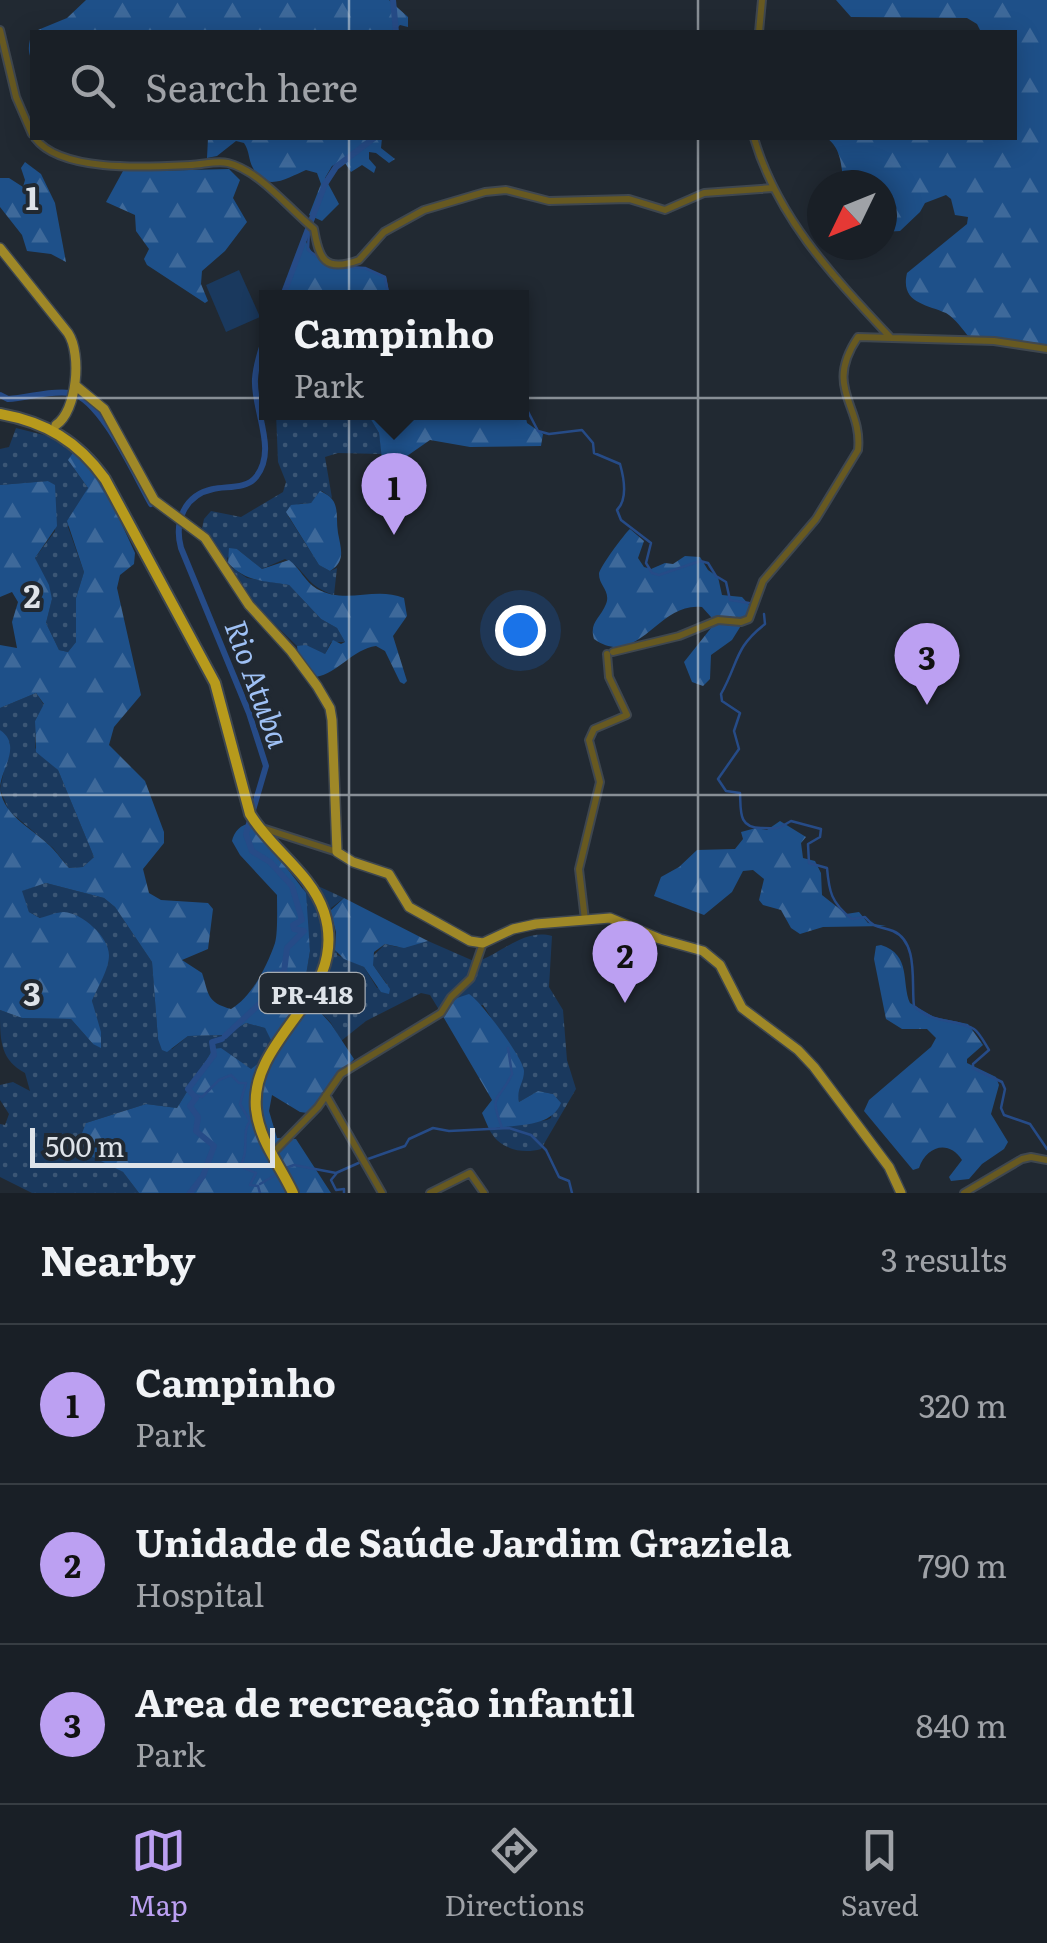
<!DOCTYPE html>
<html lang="en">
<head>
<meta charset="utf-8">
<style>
	:root { --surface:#191f26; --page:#22272e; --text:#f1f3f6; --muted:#9fa2a7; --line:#373d43; --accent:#bca0f2 }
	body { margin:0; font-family:Literata,serif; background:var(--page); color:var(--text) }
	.compass { position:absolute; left:807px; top:170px; width:90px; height:90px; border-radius:50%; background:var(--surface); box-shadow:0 5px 25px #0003; rotate:227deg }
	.scale { position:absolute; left:30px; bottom:25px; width:245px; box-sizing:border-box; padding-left:10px; border:5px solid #dee3e9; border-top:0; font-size:28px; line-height:35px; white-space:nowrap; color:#dee3e9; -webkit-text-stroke:8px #212932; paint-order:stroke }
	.you { position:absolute; left:520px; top:630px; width:35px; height:35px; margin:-25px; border:8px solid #fff; border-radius:50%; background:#1a73e8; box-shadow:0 0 0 15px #1a73e833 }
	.badge { display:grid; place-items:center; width:65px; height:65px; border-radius:50%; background:var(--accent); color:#111; font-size:32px; font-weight:700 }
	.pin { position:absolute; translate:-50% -82px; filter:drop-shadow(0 2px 5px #0008) }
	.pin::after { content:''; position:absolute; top:52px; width:35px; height:30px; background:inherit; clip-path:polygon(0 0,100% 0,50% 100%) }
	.popup { position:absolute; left:259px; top:290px; width:270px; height:130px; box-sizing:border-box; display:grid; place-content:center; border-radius:0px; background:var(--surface); filter:drop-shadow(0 2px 8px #0005); font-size:32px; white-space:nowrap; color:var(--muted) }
	.popup b { font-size:38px; color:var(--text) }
	.popup::after { content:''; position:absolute; left:50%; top:100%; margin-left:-20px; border:20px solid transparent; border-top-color:var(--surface) }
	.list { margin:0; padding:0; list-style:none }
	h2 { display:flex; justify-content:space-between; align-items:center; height:130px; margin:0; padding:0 40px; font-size:42px }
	h2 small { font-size:32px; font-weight:400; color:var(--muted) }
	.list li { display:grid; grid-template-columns:65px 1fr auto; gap:30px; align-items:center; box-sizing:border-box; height:160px; padding:0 40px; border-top:2px solid var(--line) }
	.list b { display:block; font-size:38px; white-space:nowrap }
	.list p { margin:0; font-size:32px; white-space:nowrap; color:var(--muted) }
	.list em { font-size:32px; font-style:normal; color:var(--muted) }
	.icon { flex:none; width:55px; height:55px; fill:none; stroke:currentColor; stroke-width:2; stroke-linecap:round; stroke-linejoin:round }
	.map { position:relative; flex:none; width:1047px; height:1193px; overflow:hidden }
	.search { position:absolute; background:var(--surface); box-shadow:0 5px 25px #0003; left:30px; right:30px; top:30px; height:110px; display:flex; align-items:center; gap:25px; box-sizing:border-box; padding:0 35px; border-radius:0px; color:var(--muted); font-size:38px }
	.sheet { height:610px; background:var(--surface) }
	nav { display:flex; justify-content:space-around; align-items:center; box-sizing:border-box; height:140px; border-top:2px solid var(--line); background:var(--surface); font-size:28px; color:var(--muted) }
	nav a { display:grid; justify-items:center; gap:5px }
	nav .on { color:var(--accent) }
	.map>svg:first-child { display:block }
</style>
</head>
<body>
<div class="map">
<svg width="1047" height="1193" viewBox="0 0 1047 1193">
	<defs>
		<pattern id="grass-dots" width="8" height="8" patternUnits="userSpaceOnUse" patternTransform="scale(2.5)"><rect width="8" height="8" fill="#1a395e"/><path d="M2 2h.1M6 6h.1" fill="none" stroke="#3b5675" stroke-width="1.8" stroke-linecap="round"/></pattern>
		<pattern id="forest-firs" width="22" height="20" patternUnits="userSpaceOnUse" patternTransform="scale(2.5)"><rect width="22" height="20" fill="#1e5089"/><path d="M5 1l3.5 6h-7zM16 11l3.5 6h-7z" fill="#3e699a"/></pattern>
	</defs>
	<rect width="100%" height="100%" fill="#212932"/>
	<path fill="url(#grass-dots)" d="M276 413H367L379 433 382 454 338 453 325 457 332 498 322 491 311 503 298 504 288 516 319 565 330 571 337 568 334 595C303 585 307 569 285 559L262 569 237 549 227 558 228 563 202 528 204 519 211 511 241 517 283 492 286 482 278 462Z
		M16 428 52 437 75 450 70 463 88 488 68 527 84 572 76 598V642L68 652 59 650 46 623 52 599 35 558 55 531V486L48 481 0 485V449L9 447Z
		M231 567 247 578 289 585 321 619 337 628 345 642H331L325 654 297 646 255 605Z
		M36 693 44 705 35 721V748L58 770 94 857 83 867 69 868 53 848 9 811 0 789 10 743 0 730V708Z
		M46 883 104 898 115 907 152 962 158 1039 172 1049 188 1036 226 1035 246 1023 265 1028 273 1042 264 1059 251 1070 213 1049 177 1108 146 1104 86 1123 85 1148 87 1153 123 1172 139 1193H32L0 1177V1124L5 1125 9 1114 0 1100V1085L13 1082 30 1091 25 1073C0 1059 0 1041 0 1010L22 1018 71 1019 93 1044 95 1018 92 1001 109 954 29 912 21 891Z
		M320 887 344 898 331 908 337 955 364 967 377 988 387 984 373 965V956L385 944 397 947 428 941 476 962C501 954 524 928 552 936L549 987 563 1010 567 1060 576 1089 541 1149C521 1155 498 1148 489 1129L547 1120 551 1118 553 1094 538 1091 519 1102 517 1093 523 1067 483 1005 441 1013 430 995 421 993 366 1021 341 1041 331 1023 303 993 310 951 303 888Z"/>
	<path fill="url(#forest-firs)" d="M86 0H389L408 17V27L400 25 393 32H32L31 58C27 50 29 40 33 32L67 18Z
		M836 0H1047V347L969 337C963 330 955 318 946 313 926 304 900 303 907 273L967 224 968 217 955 215 951 199 946 195 925 203 920 212 900 231 883 232 882 185H838L843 178C841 162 840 148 827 138H1014V32H981L977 24 967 18 851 17Z
		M208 138H382L381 148 395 159 389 163 376 153 369 152V159L376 167 374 173 362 165 351 172 343 160 332 166 325 178 339 204 322 221 309 215 321 184 317 173 306 170C289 177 265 194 253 168 248 159 250 152 244 143L236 141 217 156 207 158Z
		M25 162 41 174 55 203 66 262 51 254 27 251 22 235 0 207V178H9L23 187 25 180 21 168Z
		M133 167 150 171 229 169 240 180 233 198 247 222 225 251 202 271 201 284 208 301 205 303 147 265 144 259 149 249 136 231 135 215 106 202 123 171Z
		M304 237C318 271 333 262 363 268 371 269 379 274 386 277L390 297 284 298Z
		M522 397 527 423 543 434 541 446 470 447 430 440 397 463 382 459 379 433 367 413 522 412Z
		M75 450 102 481 135 553 134 564 120 575 117 588 141 695 114 727 109 745 145 781 164 832V843L143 869 149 893 161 900 208 903 213 909 208 949 182 960 202 973C209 994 206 1002 231 1009 252 997 267 966 275 943 278 933 277 906 277 895L240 855 232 841C234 831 243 822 253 824L306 893 310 951 303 993 331 1024 354 1059 307 1113 300 1112 272 1095 269 1111 277 1138 296 1139 331 1193H139L123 1172 91 1156 81 1136 86 1123 146 1104 177 1108 213 1049 221 1048 251 1069 264 1059 272 1042 265 1028 246 1023 226 1035 188 1036 167 1052 162 1050 158 1039 152 962 115 907 104 898 46 883 22 891 29 912 40 918C48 916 57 912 64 912 82 913 109 937 109 955 109 970 97 988 92 1001L101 1032V1048L93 1044 71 1019 22 1018 0 1010V730C23 746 0 769 0 789 4 818 36 830 53 849 59 855 63 862 69 868L83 867 94 857 58 770 36 752 35 721 44 704 36 693 0 708V645L17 648 12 622 18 602 12 592 0 597V485L48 481 55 485 57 526 35 558 49 585 52 599 46 623 59 650 68 652 76 642V598L84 572 67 521 88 488 68 460Z
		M320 491C342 500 335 514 338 533 341 549 346 561 330 571L319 565 286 512 291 505 311 503Z
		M630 529 644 541 638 558 644 567 651 569 665 563 673 564 685 556 700 557 708 570 718 577 722 595 742 597 752 608 732 640 711 655 710 679 703 686 692 682 684 662 711 628V617L702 607C658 601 638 670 594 639 589 622 600 619 606 604 611 591 599 586 599 574 599 568 625 533 630 529Z
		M229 548 237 549 262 569 289 560C300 568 305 582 317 589 347 605 374 586 404 598L407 616 393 636 407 681 404 684 400 682 385 651 376 646C353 649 338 673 316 677L298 654 297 646 306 645 325 654 333 640 341 644 345 642 337 628 321 619 289 585C265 581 246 582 228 563Z
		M780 821 806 837 801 843 803 858 815 861 821 873 822 895 846 914 859 912 868 923 886 926 823 927 800 934 791 928 781 910 763 905 759 900 764 879 753 870 743 871 732 892 704 915 654 896 661 877 679 867 697 850 735 849 743 839 741 832 756 828 767 830Z
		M344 898 428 941 404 948 385 944 374 952 373 965 390 989 389 994 381 992 364 967 344 959 335 950 336 932 330 911Z
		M881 945C912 955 901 983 910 1003L934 1017 968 1024 983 1045 967 1059V1063L996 1077 999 1085 991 1114 1008 1142 1004 1149 982 1164 969 1179 951 1181 949 1177 962 1160C949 1139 926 1146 919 1168L913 1170 864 1111 869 1100 931 1047 936 1038 927 1029H902L886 1019 874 959 876 946Z
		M469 994C480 1000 524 1059 524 1071 524 1083 516 1089 519 1102L538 1091 553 1094 561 1103C551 1129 513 1124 489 1129L482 1113 492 1100 441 1013 457 998Z"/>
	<path fill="#1a395e" d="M239 270 260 317 226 332 206 285Z"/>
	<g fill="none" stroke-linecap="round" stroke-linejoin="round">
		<path stroke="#264b87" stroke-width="2.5" d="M309 229 308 250 329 265
			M347 267 365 268 385 277 389 298
			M522 400 538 431 549 434 582 430 593 443 594 453 620 464C624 478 628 499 617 510L621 520 651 543 646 563 652 573 659 575 700 561 708 563 716 576 726 582 730 600 749 603
			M764 614 765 624C734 648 739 662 721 694L722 701 740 713 734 731 739 749 718 779 726 791 740 793C741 811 738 828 761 828 779 828 774 831 791 821L821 829 820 837 808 844 809 863 827 868C829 891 831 903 852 919L865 917C875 929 880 926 893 931 919 942 911 984 914 1006 935 1025 954 1018 974 1029 980 1033 985 1044 989 1050L973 1064V1068L1002 1082 1005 1089 1001 1108 1004 1115 1030 1124 1047 1149
			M196 1095 202 1097 219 1080 231 1075 239 1083H246L240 1104 250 1121C241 1132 250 1152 240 1166L256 1173 250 1185 258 1186 260 1193
			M502 1128C489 1092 497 1105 512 1074L508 1048
			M368 1159 405 1146 409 1139 433 1128 449 1131 509 1128 531 1135 546 1150 559 1177 569 1181 572 1193
			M286 1168 294 1165 336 1173 363 1161
			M336 1174 331 1180 336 1190 344 1189V1193
			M260 1184 279 1173"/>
		<path stroke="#264b87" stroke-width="6" d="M393 0 396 32
			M282 298 325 184 336 167 374 138
			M0 395 8 399C28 398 50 390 70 393 101 398 136 478 151 504
			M225 1036 266 998 267 981 274 973 284 972 287 948 304 931 294 929 293 925 302 920 292 886 270 862 252 851 246 834 266 766 249 713 181 548C174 522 184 495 213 489 226 486 247 489 256 477 278 450 253 410 255 379 256 364 261 349 266 335
			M190 1193 203 1176 214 1146 196 1131 198 1117 190 1106 196 1098 188 1089 214 1055 212 1042 222 1039"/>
		<g stroke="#3f474f" stroke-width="10">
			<path id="minor" d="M0 30 16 97 32 134
				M759 32 762 0
				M35 138C61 173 149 167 190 165 202 165 216 160 228 163 260 171 289 209 314 229 319 258 324 273 359 260L384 232 424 210 485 192 506 190 549 201 629 199 665 210 704 193 773 188
				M754 138C778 219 833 276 890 337
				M613 652 679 636 718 620 741 622 749 619 763 581 816 519 858 450C863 405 823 389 858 337L994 341 1047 349
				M262 828 337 852
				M585 920 579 869 600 782 589 740 594 729 627 715 609 677 607 654
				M326 1095 382 1193
				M272 1154 318 1107 341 1074 441 1013 451 997 471 978 483 943
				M430 1193 470 1173 484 1193
				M964 1193 1022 1159 1031 1157 1047 1160"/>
		</g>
		<g stroke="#3f474f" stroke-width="12">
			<path id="major" d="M0 248 68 333C82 354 77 411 56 425
				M75 385 104 409 154 500 205 538 249 605 291 651 317 686 330 708 332 720 337 852 353 862 389 874 409 907 470 941 483 943 513 929 536 924 610 918 660 939 703 951 720 965 742 1008 798 1050 814 1067 889 1167 901 1193"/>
		</g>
		<g stroke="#3f474f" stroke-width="14">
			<path id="highway" d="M0 414C45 422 78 441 105 479L215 683 250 814C271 849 311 873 324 912 351 996 249 1035 256 1109 259 1140 280 1165 293 1193"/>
		</g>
		<use href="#minor" stroke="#675921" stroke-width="6"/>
		<use href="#major" stroke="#9f8827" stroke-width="9"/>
		<use href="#highway" stroke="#b79a1c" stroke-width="10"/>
	</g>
	<path fill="none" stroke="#dee3e9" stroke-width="2.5" stroke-opacity="0.55" d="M349 0V32M698 0V32M349 138V1193M698 138V1193M0 398H1047M0 795H1047"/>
	<g text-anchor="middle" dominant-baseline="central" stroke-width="8" stroke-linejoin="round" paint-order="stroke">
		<rect fill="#212932" stroke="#a5abb2" stroke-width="2.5" x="259.5" y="973" width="105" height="40" rx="8"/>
		<g font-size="25" font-weight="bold" fill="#dee3e9">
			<text x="312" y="993">PR-418</text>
		</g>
		<g font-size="30" font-style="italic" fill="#9fc1f5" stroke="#212932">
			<text transform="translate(259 683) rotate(70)">Rio Atuba</text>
		</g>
	</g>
	<g font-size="32" text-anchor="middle" font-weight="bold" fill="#dee3e9" stroke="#212932" stroke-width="8" stroke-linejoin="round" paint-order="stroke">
		<text x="32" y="210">1</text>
		<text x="32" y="608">2</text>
		<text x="32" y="1006">3</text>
	</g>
</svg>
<svg class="compass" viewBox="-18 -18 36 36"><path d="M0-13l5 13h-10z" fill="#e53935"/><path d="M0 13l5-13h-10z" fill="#9fa2a7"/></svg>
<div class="scale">500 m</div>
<div class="you"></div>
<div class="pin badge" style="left:394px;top:535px">1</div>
<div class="popup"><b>Campinho</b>Park</div>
<div class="pin badge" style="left:625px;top:1003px">2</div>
<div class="pin badge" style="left:927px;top:705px">3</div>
<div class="search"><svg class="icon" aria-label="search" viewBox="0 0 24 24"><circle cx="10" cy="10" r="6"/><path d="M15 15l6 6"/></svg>Search here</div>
</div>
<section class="sheet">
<h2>Nearby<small>3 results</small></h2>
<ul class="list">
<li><span class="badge">1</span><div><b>Campinho</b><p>Park</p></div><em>320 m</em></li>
<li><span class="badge">2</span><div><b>Unidade de Saúde Jardim Graziela</b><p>Hospital</p></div><em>790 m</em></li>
<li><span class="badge">3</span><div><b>Area de recreação infantil</b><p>Park</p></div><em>840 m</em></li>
</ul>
</section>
<nav>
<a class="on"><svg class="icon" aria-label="map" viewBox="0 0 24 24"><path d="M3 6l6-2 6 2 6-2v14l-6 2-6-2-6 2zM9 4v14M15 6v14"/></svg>Map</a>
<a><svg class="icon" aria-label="directions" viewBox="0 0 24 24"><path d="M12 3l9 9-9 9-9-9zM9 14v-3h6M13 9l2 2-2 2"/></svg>Directions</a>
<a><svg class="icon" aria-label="saved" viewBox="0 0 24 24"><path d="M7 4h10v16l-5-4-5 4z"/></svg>Saved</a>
</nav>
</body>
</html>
